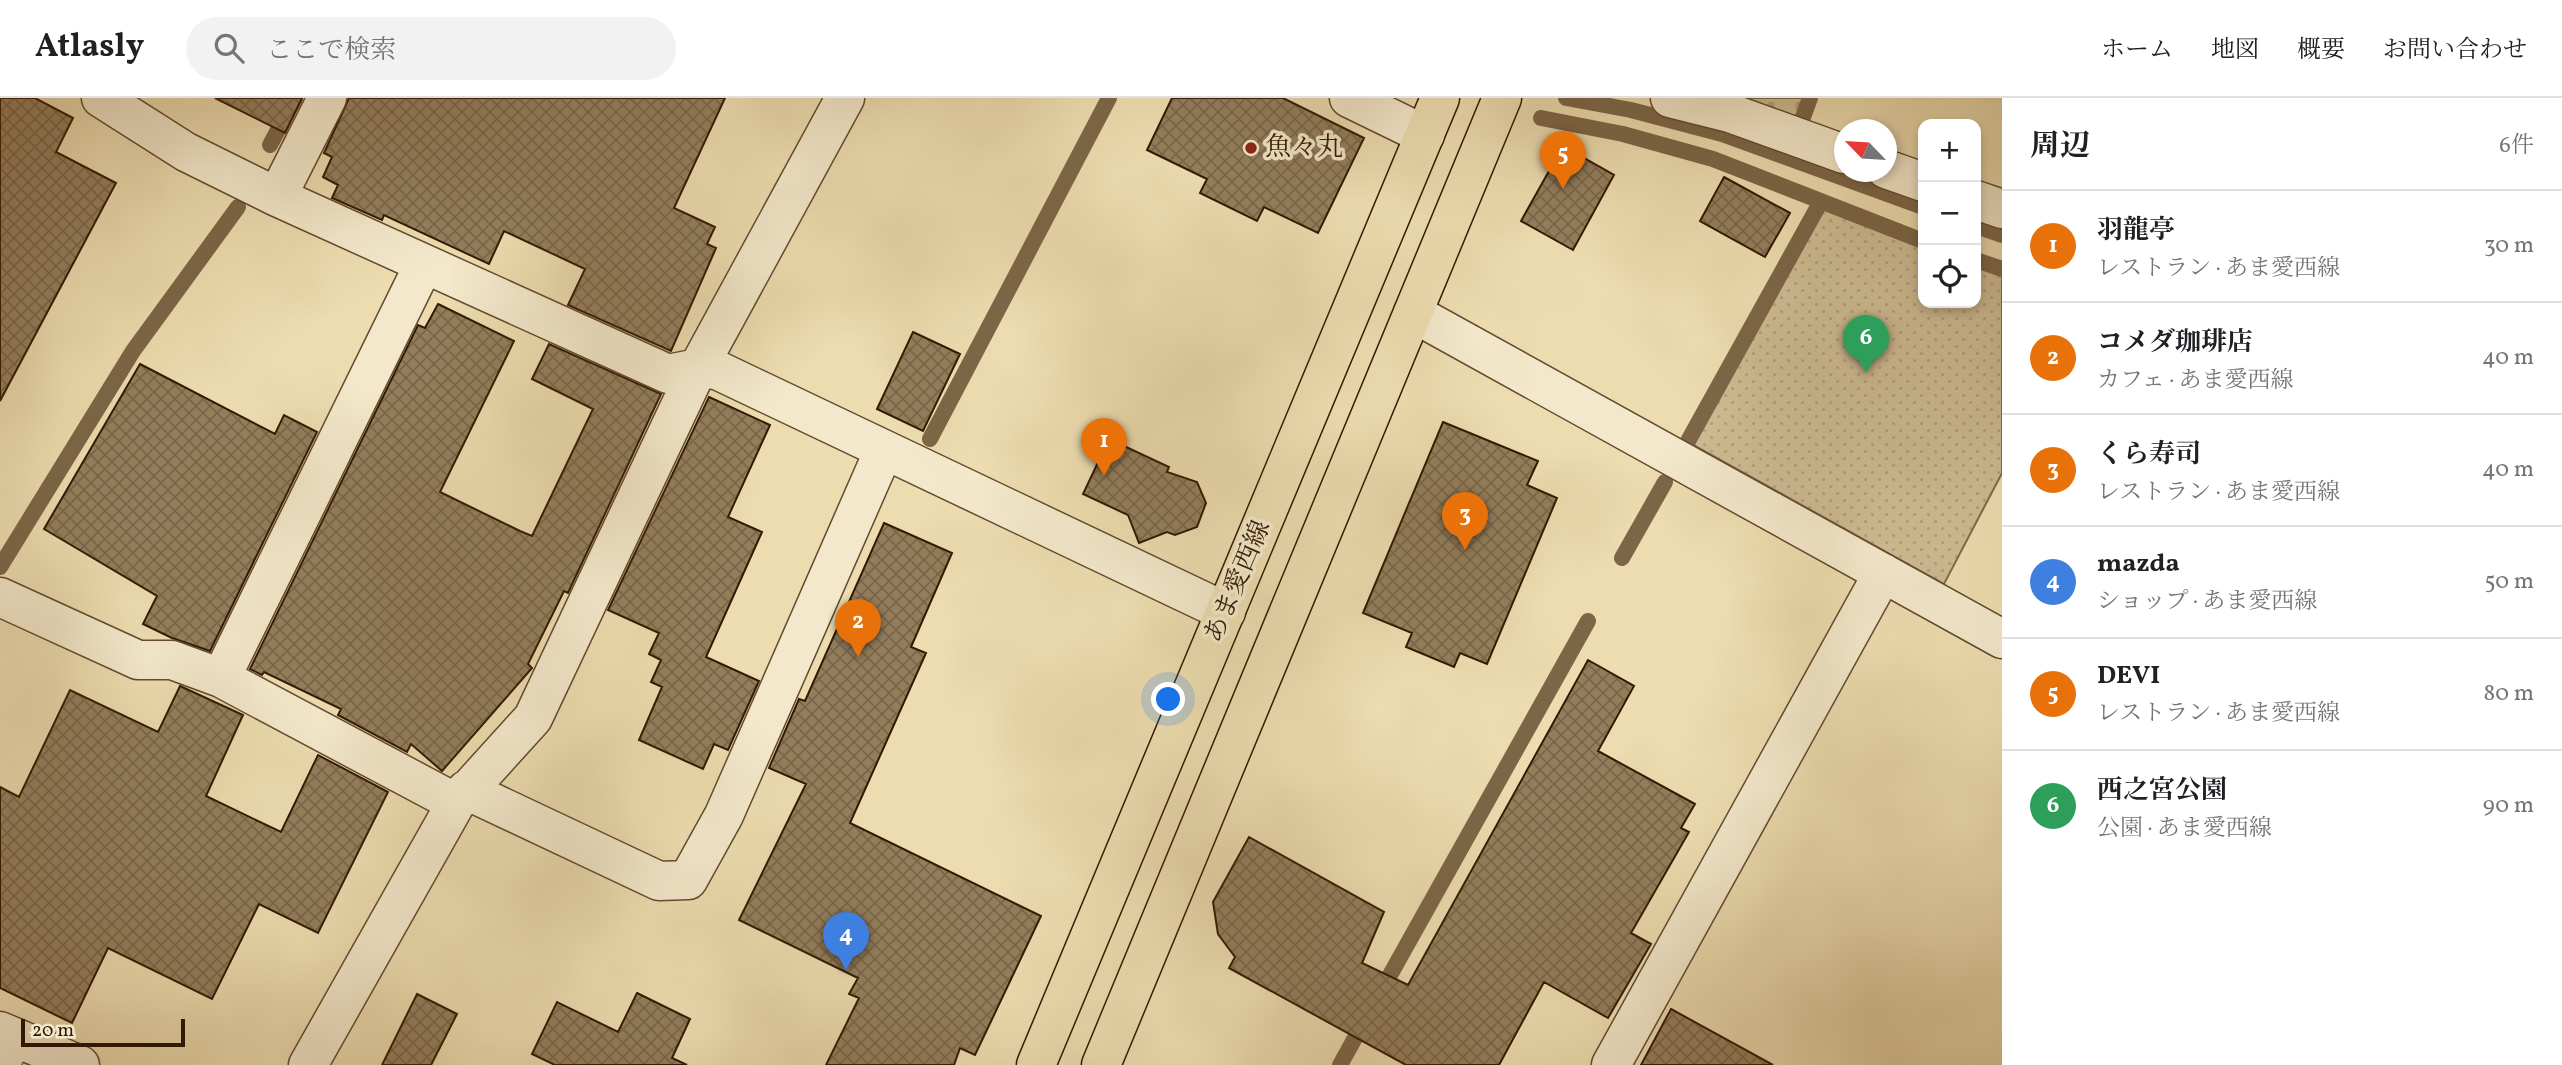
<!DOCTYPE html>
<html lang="ja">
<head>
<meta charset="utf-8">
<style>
	:root { --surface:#fff; --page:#f2f2f2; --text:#202124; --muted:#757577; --line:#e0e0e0; --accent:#8f2418 }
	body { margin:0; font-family:Vollkorn,"Noto Serif JP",serif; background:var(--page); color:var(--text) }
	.controls { position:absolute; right:21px; top:21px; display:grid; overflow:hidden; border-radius:14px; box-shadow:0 4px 10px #0003 }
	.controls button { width:63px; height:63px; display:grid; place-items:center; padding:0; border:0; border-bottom:2px solid var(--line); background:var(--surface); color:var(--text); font:35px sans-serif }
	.compass { position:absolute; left:1834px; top:21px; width:63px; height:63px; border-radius:50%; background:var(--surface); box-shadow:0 4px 10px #0003; rotate:295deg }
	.scale { position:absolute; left:21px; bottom:18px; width:164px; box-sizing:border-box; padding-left:7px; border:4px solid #331903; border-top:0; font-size:19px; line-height:24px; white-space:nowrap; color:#331903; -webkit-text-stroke:5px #f3e8cb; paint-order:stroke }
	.you { position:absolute; left:1169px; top:602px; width:24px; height:24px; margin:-18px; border:5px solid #fff; border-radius:50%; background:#1a73e8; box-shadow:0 0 0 10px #1a73e833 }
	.badge { display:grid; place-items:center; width:46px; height:46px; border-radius:50%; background:var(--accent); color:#fff; font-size:23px; font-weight:700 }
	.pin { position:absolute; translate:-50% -58px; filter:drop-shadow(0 2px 4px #0008) }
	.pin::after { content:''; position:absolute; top:37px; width:24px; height:21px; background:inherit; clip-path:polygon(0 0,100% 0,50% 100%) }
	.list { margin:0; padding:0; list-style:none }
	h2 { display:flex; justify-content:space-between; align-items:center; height:91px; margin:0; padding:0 28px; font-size:30px }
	h2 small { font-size:23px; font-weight:400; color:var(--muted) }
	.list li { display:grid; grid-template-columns:46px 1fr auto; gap:21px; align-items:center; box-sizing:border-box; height:112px; padding:0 28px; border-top:2px solid var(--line) }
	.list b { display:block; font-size:26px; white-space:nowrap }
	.list p { margin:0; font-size:23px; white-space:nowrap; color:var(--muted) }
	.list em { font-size:23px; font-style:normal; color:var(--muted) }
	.icon { flex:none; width:38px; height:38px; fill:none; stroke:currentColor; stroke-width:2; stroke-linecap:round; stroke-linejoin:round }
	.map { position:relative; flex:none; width:2002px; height:967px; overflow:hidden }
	header { display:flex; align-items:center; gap:42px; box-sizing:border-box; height:98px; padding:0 35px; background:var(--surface); border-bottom:2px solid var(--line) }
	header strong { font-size:33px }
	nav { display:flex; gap:38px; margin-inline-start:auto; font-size:24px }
	.search { width:490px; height:63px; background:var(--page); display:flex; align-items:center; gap:18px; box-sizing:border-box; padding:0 24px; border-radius:38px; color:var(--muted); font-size:26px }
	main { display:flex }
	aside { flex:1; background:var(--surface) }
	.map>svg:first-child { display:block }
</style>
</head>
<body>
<header>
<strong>Atlasly</strong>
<div class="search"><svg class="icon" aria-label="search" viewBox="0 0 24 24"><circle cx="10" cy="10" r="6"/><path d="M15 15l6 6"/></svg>ここで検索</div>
<nav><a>ホーム</a><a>地図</a><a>概要</a><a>お問い合わせ</a></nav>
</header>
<main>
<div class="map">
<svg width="2002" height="967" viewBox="0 0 2002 967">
	<defs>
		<pattern id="green-dots" width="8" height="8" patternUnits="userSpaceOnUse" patternTransform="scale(1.75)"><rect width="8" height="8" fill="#cdbb92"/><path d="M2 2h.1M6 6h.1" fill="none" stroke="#b0a07c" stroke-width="1.8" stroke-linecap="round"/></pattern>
		<pattern id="cemetery-stones" width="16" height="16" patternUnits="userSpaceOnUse" patternTransform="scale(1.75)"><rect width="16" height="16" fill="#cdbb92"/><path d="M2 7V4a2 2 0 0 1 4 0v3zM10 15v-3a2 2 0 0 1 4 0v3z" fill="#b0a07c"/></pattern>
		<pattern id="building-cross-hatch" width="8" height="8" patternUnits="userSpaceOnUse" patternTransform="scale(1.75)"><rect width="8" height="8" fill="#937e5c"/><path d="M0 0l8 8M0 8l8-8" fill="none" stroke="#79664a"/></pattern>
	</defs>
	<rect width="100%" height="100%" fill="#ecdcaf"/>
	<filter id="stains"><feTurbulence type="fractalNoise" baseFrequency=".00286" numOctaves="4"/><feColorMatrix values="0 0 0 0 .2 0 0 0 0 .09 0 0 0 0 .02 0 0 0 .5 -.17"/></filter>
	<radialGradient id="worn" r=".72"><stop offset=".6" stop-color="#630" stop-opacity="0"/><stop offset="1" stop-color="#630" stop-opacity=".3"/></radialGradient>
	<path fill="url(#green-dots)" stroke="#806a4a" stroke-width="2" d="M1822 110 1923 147V205H1976V166L2002 176V375L1944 486 1690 345Z"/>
	<path fill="url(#cemetery-stones)" stroke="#806a4a" stroke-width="2" d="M1732 0H1804L1797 21Z"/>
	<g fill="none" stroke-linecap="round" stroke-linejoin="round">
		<path stroke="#7c6647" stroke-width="16" d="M1566 0 1631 12 1722 36 1923 109
			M1541 20 1623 36 1713 61 1923 143
			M1802 22 1810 0
			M270 47 295 0
			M1976 128 2002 137
			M1976 162 2002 171
			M930 341 1109 0
			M1687 345 1820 105
			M1622 460 1665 384
			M0 469 133 253 238 109
			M1380 895 1588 523
			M1340 967 1366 920"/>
	</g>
	<path fill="url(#building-cross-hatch)" stroke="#331903" stroke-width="2" d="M0 0H35L73 20 56 54 116 85 0 303Z
		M215 0H302L285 35Z
		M349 0H725L674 110 715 129 707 146 716 150 671 253 568 207 585 171 504 133 489 166 384 117 382 122 332 100 338 87 323 79 332 59 324 55Z
		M1172 0H1283L1364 40 1318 135 1264 109 1257 123 1200 95 1207 81 1147 52Z
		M1563 48 1614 77 1573 152 1521 123Z
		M1724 79 1790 115 1765 159 1700 123Z
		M438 206 514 243 440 394 520 433 532 438 593 311 532 281 549 246 661 296 568 495 564 493 528 566 532 570 442 673 411 646 407 654 338 617 341 611 264 574 262 577 250 571 418 227 425 230Z
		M913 234 960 256 923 333 877 311Z
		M140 266 275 336 284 317 317 334 210 553 172 540 143 526 157 498 44 431Z
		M709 299 770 327 728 419 762 434 706 559 759 583 728 652 714 646 703 671 639 642 662 589 651 584 661 562 649 556 659 535 608 512Z
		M1443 324 1538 363 1527 387 1557 400 1487 566 1460 555 1454 569 1406 549 1412 535 1363 515Z
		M1109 341 1169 369 1167 374 1197 384 1206 405 1197 429 1175 437 1167 434 1139 445 1128 417 1083 396Z
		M884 425 952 455 911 549 926 555 850 725 1041 818 975 957 960 950 954 967H826L859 900 849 896 858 880 739 822 806 686 769 670 799 601 805 603Z
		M1588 562 1634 588 1598 653 1695 706 1681 730 1689 734 1631 835 1651 846 1608 920 1544 884 1499 967H1406L1229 870 1235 859 1218 836 1213 804 1249 739 1384 814 1362 865 1408 887Z
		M180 588 243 617 206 698 281 734 318 657 388 694 318 835 259 806 212 901 108 850 72 925 0 890V689L19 699 70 592 158 634Z
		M637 895 690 921 672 960 687 967H555L532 956 557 904 618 934Z
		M417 896 457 916 431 967H382Z
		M1671 911 1773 967H1641Z"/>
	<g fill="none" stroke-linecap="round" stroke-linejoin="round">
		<g stroke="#614a2e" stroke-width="32">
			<path id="service" d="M4 967 18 941"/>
		</g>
		<g stroke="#614a2e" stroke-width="41">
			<path id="minor" d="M101 0 186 54 277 99 668 276 698 270 717 272 1226 514
				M1349 0 1425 37
				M1670 0 1730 15 1844 56
				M1886 71 1923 84
				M277 99 327 0
				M1976 102 2002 111
				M1413 215 2002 541
				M0 499 138 562H172L221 580 456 705
				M221 580 424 166
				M466 692 659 783 688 782 724 717 884 352
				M0 933 80 967
				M308 967 456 705 533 620 698 270 845 0
				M1611 967 1883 475"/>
		</g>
		<g stroke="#331903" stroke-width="41">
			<path id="primary" d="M1036 967 1440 0
				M1101 967 1502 0"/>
		</g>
		<use href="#service" stroke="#f3e8cb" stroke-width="30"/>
		<use href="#minor" stroke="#f3e8cb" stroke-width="38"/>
		<use href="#primary" stroke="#ecdcaf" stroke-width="38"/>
	</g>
	<circle fill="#8f2418" stroke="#f3e8cb" stroke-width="2.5" cx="1251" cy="50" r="7"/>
	<g text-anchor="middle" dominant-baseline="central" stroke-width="7" stroke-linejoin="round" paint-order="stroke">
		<g font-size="26" fill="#331903" stroke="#f3e8cb" text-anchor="start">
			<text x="1265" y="50">魚々丸</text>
		</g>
		<g font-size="26" fill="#331903" stroke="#f3e8cb">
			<text transform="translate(1238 484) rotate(-67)">あま愛西線</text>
		</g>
	</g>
	<rect width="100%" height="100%" filter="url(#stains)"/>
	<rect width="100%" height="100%" fill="url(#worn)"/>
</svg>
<div class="controls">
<button>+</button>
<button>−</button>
<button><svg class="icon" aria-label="locate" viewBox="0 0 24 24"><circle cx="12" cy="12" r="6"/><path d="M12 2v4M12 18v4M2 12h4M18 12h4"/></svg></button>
</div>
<svg class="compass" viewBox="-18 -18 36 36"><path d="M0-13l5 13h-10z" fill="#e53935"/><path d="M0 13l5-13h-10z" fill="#757577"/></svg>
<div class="scale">20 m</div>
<div class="you"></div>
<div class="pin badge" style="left:1104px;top:378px;background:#e8710a">1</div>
<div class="pin badge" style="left:858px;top:559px;background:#e8710a">2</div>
<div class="pin badge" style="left:1465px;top:452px;background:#e8710a">3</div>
<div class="pin badge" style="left:846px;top:872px;background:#3f7fe0">4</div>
<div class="pin badge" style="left:1563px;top:91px;background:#e8710a">5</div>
<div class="pin badge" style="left:1866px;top:275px;background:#2e9e5b">6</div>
</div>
<aside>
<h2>周辺<small>6件</small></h2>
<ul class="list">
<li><span class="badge" style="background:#e8710a">1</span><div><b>羽龍亭</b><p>レストラン · あま愛西線</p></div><em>30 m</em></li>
<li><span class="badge" style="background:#e8710a">2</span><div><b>コメダ珈琲店</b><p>カフェ · あま愛西線</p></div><em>40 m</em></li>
<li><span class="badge" style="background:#e8710a">3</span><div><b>くら寿司</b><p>レストラン · あま愛西線</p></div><em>40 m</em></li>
<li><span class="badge" style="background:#3f7fe0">4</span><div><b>mazda</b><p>ショップ · あま愛西線</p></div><em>50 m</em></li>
<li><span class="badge" style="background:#e8710a">5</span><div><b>DEVI</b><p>レストラン · あま愛西線</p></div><em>80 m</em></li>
<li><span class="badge" style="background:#2e9e5b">6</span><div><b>西之宮公園</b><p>公園 · あま愛西線</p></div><em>90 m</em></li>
</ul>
</aside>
</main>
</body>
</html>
